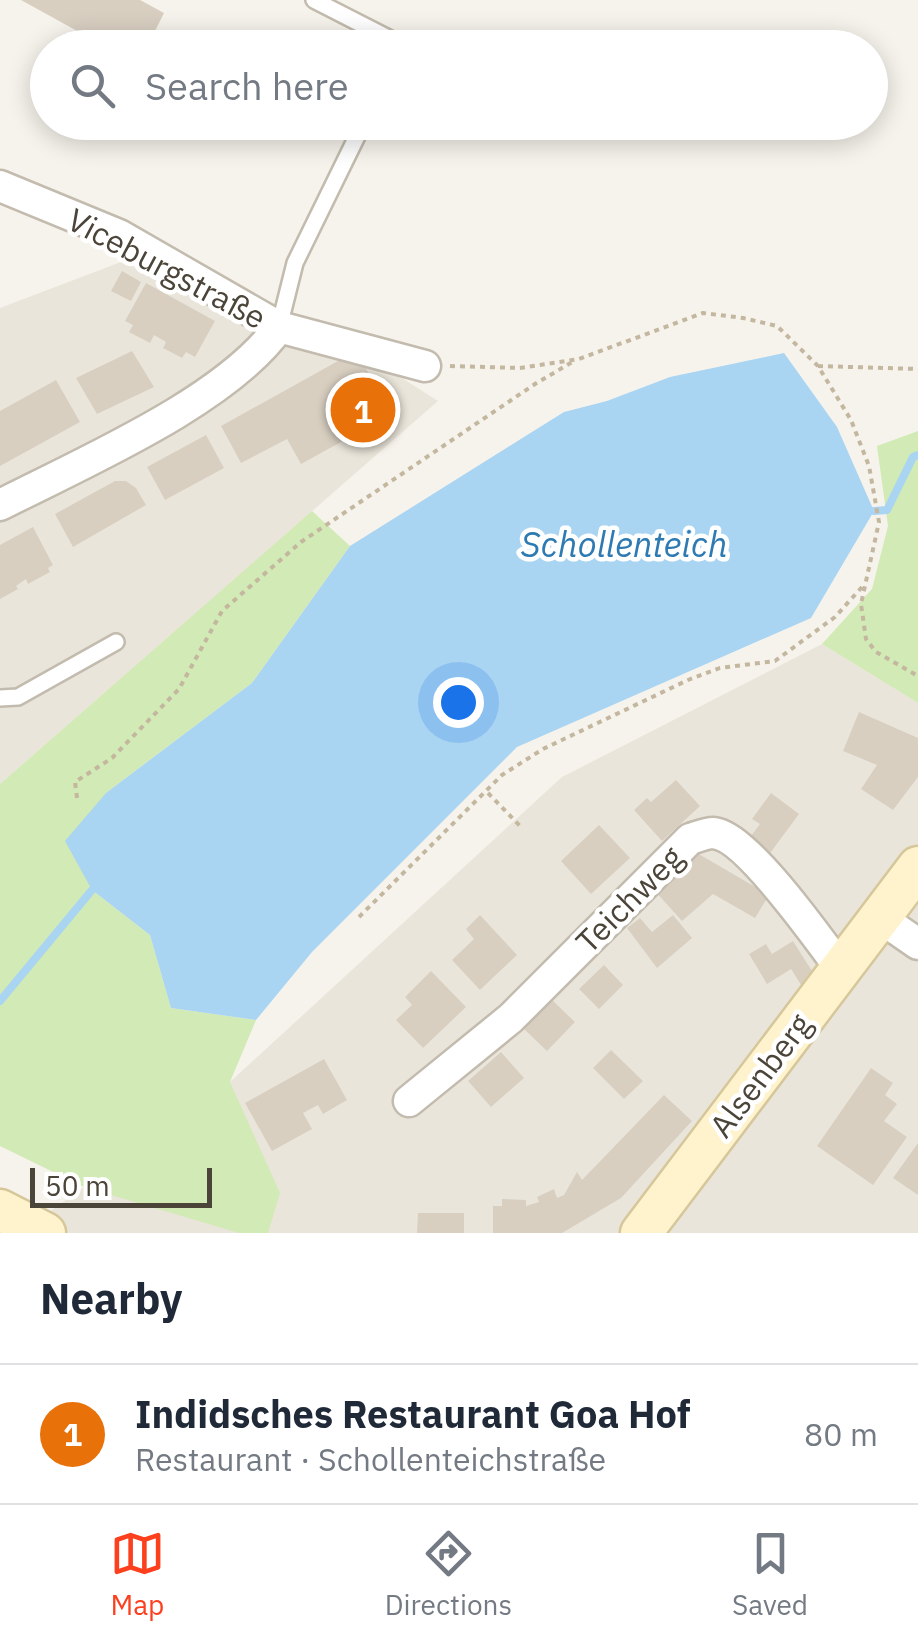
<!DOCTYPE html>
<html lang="en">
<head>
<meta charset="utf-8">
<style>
	:root { --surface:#fff; --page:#f6f6f7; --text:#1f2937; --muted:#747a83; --line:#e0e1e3; --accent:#fc3f1d }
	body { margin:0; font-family:"IBM Plex Sans",sans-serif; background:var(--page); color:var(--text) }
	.scale { position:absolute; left:30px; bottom:25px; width:182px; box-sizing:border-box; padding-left:10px; border:5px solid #4b4439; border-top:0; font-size:28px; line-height:35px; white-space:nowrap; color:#4b4439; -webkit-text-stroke:8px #fff; paint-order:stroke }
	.you { position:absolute; left:458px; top:702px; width:35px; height:35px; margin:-25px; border:8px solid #fff; border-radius:50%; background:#1a73e8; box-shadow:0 0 0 15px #1a73e833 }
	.badge { display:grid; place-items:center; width:65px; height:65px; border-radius:50%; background:var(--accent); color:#fff; font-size:32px; font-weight:700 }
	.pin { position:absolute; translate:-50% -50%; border:5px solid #fff; box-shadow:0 2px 10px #0006 }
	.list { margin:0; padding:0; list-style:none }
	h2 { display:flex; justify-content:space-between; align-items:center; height:130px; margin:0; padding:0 40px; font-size:42px }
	h2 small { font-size:32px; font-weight:400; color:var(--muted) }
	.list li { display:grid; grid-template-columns:65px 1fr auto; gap:30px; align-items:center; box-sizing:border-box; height:140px; padding:0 40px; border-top:2px solid var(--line) }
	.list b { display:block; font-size:38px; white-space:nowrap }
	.list p { margin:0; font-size:32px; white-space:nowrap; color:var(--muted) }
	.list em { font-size:32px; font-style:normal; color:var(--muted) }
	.icon { flex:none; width:55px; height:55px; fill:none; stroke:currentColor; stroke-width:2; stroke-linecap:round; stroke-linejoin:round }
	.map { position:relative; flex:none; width:918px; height:1233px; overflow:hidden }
	.search { position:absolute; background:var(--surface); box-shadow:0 5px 25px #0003; left:30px; right:30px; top:30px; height:110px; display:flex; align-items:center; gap:25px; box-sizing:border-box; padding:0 35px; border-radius:55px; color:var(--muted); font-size:38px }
	.sheet { height:270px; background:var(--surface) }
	nav { display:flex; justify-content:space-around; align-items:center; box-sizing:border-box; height:140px; border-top:2px solid var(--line); background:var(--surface); font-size:28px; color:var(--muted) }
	nav a { display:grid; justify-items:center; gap:5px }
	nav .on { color:var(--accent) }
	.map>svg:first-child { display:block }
</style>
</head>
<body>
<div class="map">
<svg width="918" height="1233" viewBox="0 0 918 1233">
	<rect width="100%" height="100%" fill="#f6f3ec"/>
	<path fill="#eae5da" d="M121 262 356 349 438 401 0 784V308Z
		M822 644 918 703V1233H20L230 1082 562 777Z"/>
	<path fill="#d2eab5" d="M918 431V703L822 644 872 589 888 526 877 446Z
		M312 511 350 546 252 683 106 793 92 890 150 935 171 1008 256 1020 230 1082 280 1193 268 1233H239L84 1187 0 1146V784Z"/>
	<path fill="#a9d4f2" d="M784 353 837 427 874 511 811 618 517 747 312 952 256 1020 171 1008 150 935 92 890 65 841 106 793 252 683 350 546 564 412 607 401 670 377Z"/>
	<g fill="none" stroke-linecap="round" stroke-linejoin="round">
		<path stroke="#a9d4f2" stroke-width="8" d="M874 511 887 510 913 457 918 455
			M0 1001 92 890"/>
	</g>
	<path fill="#d8cfc1" d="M21 0H140L164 13 153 35 146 31 137 48H108Z
		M122 271 141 282 131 301 111 291Z
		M146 283 215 321 195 357 186 352 182 358 163 348 166 342 154 335 150 343 129 332 133 325 125 321Z
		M132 351 154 387 97 414 76 378Z
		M356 351 397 423 364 441 359 432 301 464 287 439 241 463 221 426Z
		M56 380 80 422 0 466V411Z
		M206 435 224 468 165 500 147 467Z
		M115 481H126L136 488 146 505 73 547 55 514Z
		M33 527 53 565 48 568 50 572 28 584 26 579 16 586 18 589 0 599V545Z
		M859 712 918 738V777L893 810 861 789 877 765 843 751Z
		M676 780 700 806 662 841 634 810 647 798 651 802Z
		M771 793 799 814 765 860 748 840 760 824 752 819Z
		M599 825 630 858 591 894 561 861Z
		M697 853 769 895 755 918 713 894 682 921 654 890Z
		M480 915 517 955 480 990 452 960 474 939 466 929Z
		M673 915 692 938 657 968 627 928 640 918 652 932Z
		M793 941 817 979 803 988 791 969 767 984 749 954 766 944 772 954Z
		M604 965 623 985 599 1009 579 989Z
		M431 971 466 1007 423 1048 396 1020 412 1005 405 997Z
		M551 999 575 1022 547 1051 523 1028Z
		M611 1050 643 1081 624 1099 593 1068Z
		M501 1052 524 1078 491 1107 468 1081Z
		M324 1059 347 1100 323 1114 318 1105 303 1113 312 1129 272 1151 245 1103Z
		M871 1068 893 1083 885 1095 897 1104 884 1121 907 1137 873 1185 817 1146Z
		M664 1095 692 1121 621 1198 562 1233H493V1206H502V1199L526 1200V1206L539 1202 537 1197 554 1189 557 1198 564 1195 577 1172 582 1180Z
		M918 1143V1195L893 1178Z
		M418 1213H464V1233H417Z"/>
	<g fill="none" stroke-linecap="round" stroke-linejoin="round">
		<g stroke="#c2bbae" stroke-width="20">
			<path id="lane" d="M314 0 402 45 401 48
				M279 327 295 263 364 122
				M0 698 18 697 116 642"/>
		</g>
		<g stroke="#c2bbae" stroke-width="35">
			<path id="street" d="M0 186 119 235 279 327
				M0 505C82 463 227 401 279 327L425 366
				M879 917 918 944
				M409 1101 511 1018 690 839C697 837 706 833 713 833 746 835 820 941 841 969"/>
		</g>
		<g stroke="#d6c79b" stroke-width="45">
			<path id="secondary" d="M0 1210 45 1233
				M641 1233 918 867"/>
		</g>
		<path stroke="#c4b79f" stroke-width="4" stroke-dasharray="5 5" stroke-linecap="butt" d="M450 366 520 368 579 359 703 313 743 318 777 326 818 366 851 420 869 466 879 522 861 604 866 639 876 652 918 676
			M818 366 918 369
			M488 793 522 828
			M77 798 75 782 112 758 179 689 222 611 301 542 535 384 574 361
			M359 917 502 775 543 749 688 680 720 668 775 661 835 617 862 587"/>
		<use href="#lane" stroke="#fff" stroke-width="15"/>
		<use href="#street" stroke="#fff" stroke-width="30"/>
		<use href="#secondary" stroke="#fff3cd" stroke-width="40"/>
	</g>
	<g text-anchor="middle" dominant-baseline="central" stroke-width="9" stroke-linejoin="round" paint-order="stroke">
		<g font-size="32" fill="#4b4439" stroke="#fff">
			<text transform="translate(167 268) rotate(28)">Viceburgstraße</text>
			<text transform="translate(629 899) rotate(-45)">Teichweg</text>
			<text transform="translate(760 1075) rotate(-53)">Alsenberg</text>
		</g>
		<g font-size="35" font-style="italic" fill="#2e7ab2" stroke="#fff">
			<text x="624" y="544">Schollenteich</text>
		</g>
	</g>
</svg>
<div class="scale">50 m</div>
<div class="you"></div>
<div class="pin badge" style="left:363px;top:410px;background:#e8710a">1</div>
<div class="search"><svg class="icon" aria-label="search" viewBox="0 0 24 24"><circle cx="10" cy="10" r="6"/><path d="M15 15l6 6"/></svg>Search here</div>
</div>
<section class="sheet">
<h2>Nearby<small></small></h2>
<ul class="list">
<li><span class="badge" style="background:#e8710a">1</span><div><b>Indidsches Restaurant Goa Hof</b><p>Restaurant · Schollenteichstraße</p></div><em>80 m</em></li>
</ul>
</section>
<nav>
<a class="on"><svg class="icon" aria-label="map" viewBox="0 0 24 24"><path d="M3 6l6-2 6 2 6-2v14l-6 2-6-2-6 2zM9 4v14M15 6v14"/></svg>Map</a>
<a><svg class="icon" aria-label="directions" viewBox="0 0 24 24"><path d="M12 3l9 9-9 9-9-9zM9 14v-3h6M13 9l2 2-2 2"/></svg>Directions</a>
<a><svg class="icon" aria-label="saved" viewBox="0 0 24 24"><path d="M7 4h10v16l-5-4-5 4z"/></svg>Saved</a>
</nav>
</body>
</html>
